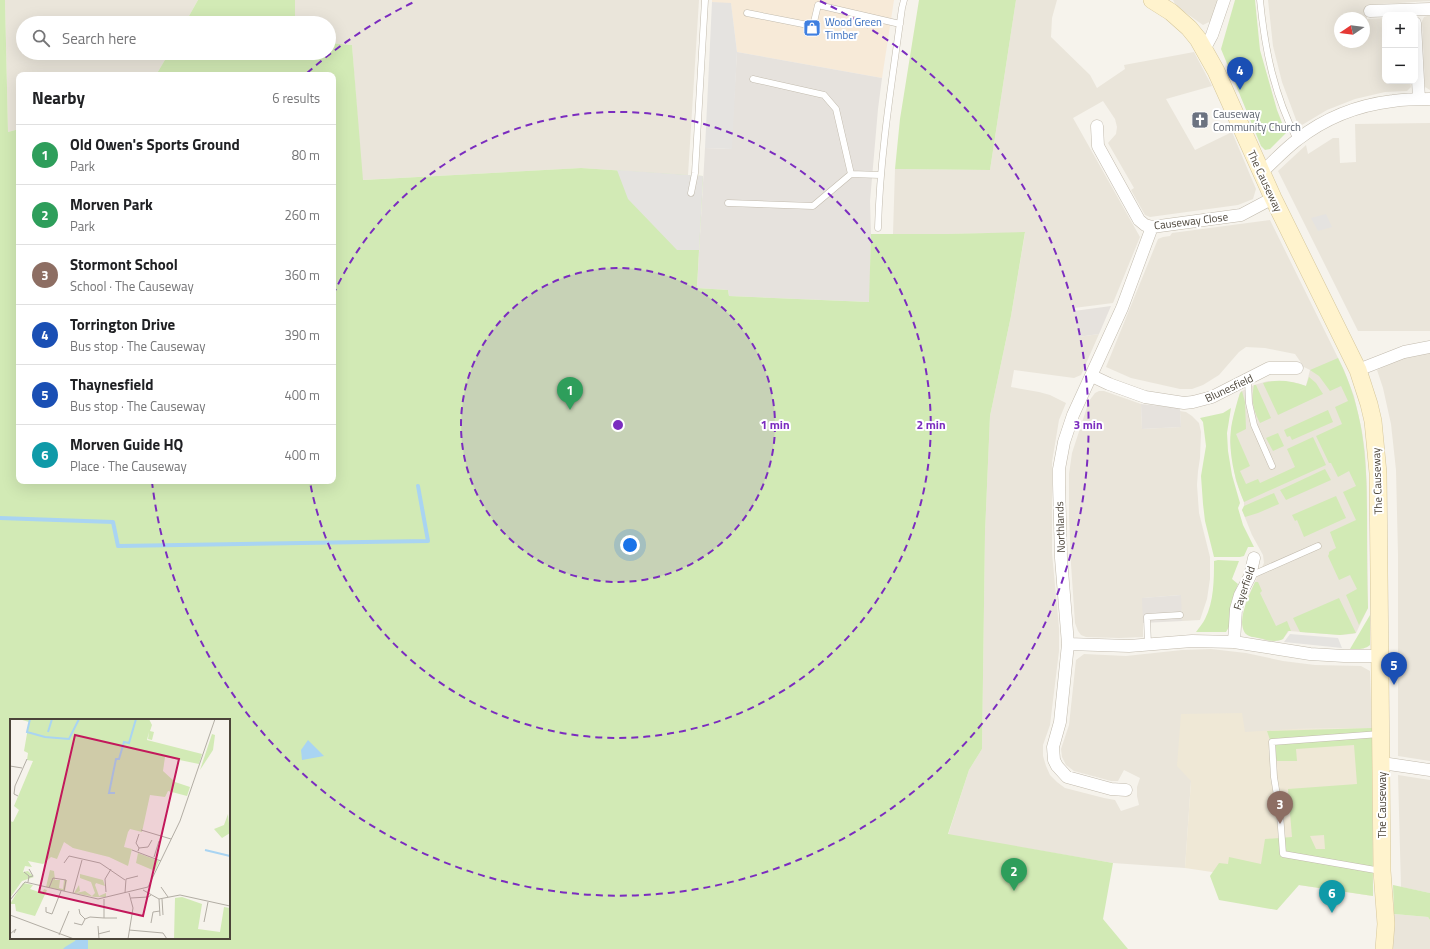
<!DOCTYPE html>
<html lang="en">
<head>
<meta charset="utf-8">
<style>
	:root { --surface:#fff; --page:#f6f6f6; --text:#202124; --muted:#757577; --line:#e0e0e0; --accent:#2563eb }
	body { margin:0; font-family:"Titillium Web",sans-serif; background:var(--page); color:var(--text) }
	.controls { position:absolute; right:12px; top:12px; display:grid; overflow:hidden; border-radius:8px; box-shadow:0 4px 16px #0002 }
	.controls button { width:36px; height:36px; display:grid; place-items:center; padding:0; border:0; border-bottom:1px solid var(--line); background:var(--surface); color:var(--text); font:20px sans-serif }
	.compass { position:absolute; left:1334px; top:12px; width:36px; height:36px; border-radius:50%; background:var(--surface); box-shadow:0 4px 16px #0002; rotate:257deg }
	.you { position:absolute; left:630px; top:545px; width:14px; height:14px; margin:-10px; border:3px solid #fff; border-radius:50%; background:#1a73e8; box-shadow:0 0 0 6px #1a73e833 }
	.badge { display:grid; place-items:center; width:26px; height:26px; border-radius:50%; background:var(--accent); color:#fff; font-size:13px; font-weight:700 }
	.pin { position:absolute; translate:-50% -33px; filter:drop-shadow(0 1px 2px #0008) }
	.pin::after { content:''; position:absolute; top:21px; width:14px; height:12px; background:inherit; clip-path:polygon(0 0,100% 0,50% 100%) }
	.list { margin:0; padding:0; list-style:none }
	h2 { display:flex; justify-content:space-between; align-items:center; height:52px; margin:0; padding:0 16px; font-size:17px }
	h2 small { font-size:13px; font-weight:400; color:var(--muted) }
	.list li { display:grid; grid-template-columns:26px 1fr auto; gap:12px; align-items:center; box-sizing:border-box; height:60px; padding:0 16px; border-top:1px solid var(--line) }
	.list b { display:block; font-size:15px; white-space:nowrap }
	.list p { margin:0; font-size:13px; white-space:nowrap; color:var(--muted) }
	.list em { font-size:13px; font-style:normal; color:var(--muted) }
	.icon { flex:none; width:22px; height:22px; fill:none; stroke:currentColor; stroke-width:2; stroke-linecap:round; stroke-linejoin:round }
	.map { position:relative; flex:none; width:1430px; height:949px; overflow:hidden }
	.search { position:absolute; background:var(--surface); box-shadow:0 4px 16px #0002; left:16px; top:16px; width:320px; height:44px; display:flex; align-items:center; gap:10px; box-sizing:border-box; padding:0 14px; border-radius:22px; color:var(--muted); font-size:15px }
	.panel { position:absolute; background:var(--surface); box-shadow:0 4px 16px #0002; left:16px; top:72px; width:320px; height:412px; border-radius:8px }
	.map>svg:first-child { display:block }
</style>
</head>
<body>
<div class="map">
<svg width="1430" height="949" viewBox="0 0 1430 949">
	<rect width="100%" height="100%" fill="#f6f3ec"/>
	<path fill="#eae5da" fill-rule="evenodd" d="M5 0H198L185 23H23V53H169L156 75H19V129L8 132Z
		M295 0H699L688 175 581 168 362 180 352 45 329 43V23H295Z
		M1016 0H1057L1052 18 1051 37 1090 75 1097 88 1125 69 1124 65 1194 52 1212 86 1166 99 1195 150 1232 132 1256 189 1253 199 1238 205 1150 217 1145 215 1131 190 1134 188 1108 143 1116 134 1117 127 1115 119 1103 101 1073 118 1140 237 1113 303 1074 308 1078 337 1099 334 1081 375 1074 378 1014 370 1011 387 1039 392 1050 395 1066 403 1059 420 1052 462V553L1059 628V651L1050 725 1043 745V756L1046 766 1050 775 1057 782 1065 788 1104 798 1115 800 1121 811 1139 805 1137 796V787L1140 778 1124 770 1118 781H1111L1074 771 1066 765 1062 757 1061 749 1069 725 1076 660 1084 654 1126 656 1182 650 1211 649 1246 653 1283 661 1315 665 1361 666 1370 671 1372 728 1294 729 1191 781 1185 868 1113 863 948 835 969 770 982 749 985 533 990 416 1011 316 1025 233 948 234H893L895 169 990 170Z
		M1173 0H1218L1211 21 1203 25 1176 6Z
		M1268 0H1430V1L1366 5 1367 19 1385 18V81H1410L1411 87 1407 91 1385 92 1355 99 1327 110 1302 125H1298L1282 82 1273 46ZM1340 18H1364V42H1340Z
		M1427 16H1430V90L1425 87 1422 21 1424 17Z
		M1430 123V331H1358L1278 171 1306 145 1308 154 1333 138H1339L1340 163 1356 162 1355 124Z
		M1270 220 1344 370 1354 396 1362 431 1365 452 1367 487 1368 608 1356 633 1352 634 1340 635 1289 631 1283 639 1273 642 1250 636 1245 633 1243 627V621L1246 601 1264 563 1263 555 1252 535 1242 510 1244 506V502L1236 481 1233 463 1230 442 1232 423 1240 393 1242 391 1254 385 1268 381 1293 382 1306 386 1310 370 1304 367 1295 354 1265 348 1246 347 1239 352 1219 375 1203 385 1192 389H1180L1131 378 1106 367 1158 239 1163 237 1170 236 1172 233Z
		M1430 352V761L1398 756V555L1396 470 1391 424 1383 388 1377 370 1412 353Z
		M1099 391H1104L1141 404 1142 429 1181 427 1180 411 1186 412 1192 416 1199 423 1201 432 1200 458 1198 471 1197 485 1199 513 1210 557V579L1207 599 1200 620 1182 621 1180 595 1143 598V637L1119 638 1086 637 1081 635 1078 631 1075 623 1071 564 1069 516V474L1072 453 1089 401 1095 393Z
		M1398 775 1430 780V893L1401 887Z
		M1394 914 1428 917 1430 920V949H1392Z"/>
	<path fill="#f7ead8" d="M712 0H894L882 78 737 52 731 4 712 2Z"/>
	<path fill="#e6e2dd" d="M737 52 882 78 878 109 870 201 871 234 870 302 729 296 728 290 697 288 705 148 731 149Z
		M1111 306 1099 334 1078 337 1074 311Z
		M1141 404 1180 408 1181 427 1142 429Z
		M1181 595 1182 621 1143 623 1142 598Z"/>
	<path fill="#efe8d6" d="M1242 713 1245 732 1294 729 1372 728 1373 896 1185 868 1191 781 1177 766 1181 714Z"/>
	<path fill="#d2eab5" fill-rule="evenodd" d="M0 0H5L8 132 19 129V481H333V75H156L169 53H329V43L352 45 363 180 581 168 703 176 697 288 728 290 729 296 869 302 871 234H948L1025 232 1011 316 990 416 985 533 982 749 969 770 948 834 1113 863 1103 919 1128 949H0ZM11 720H229V938H11Z
		M198 0H295V23H185Z
		M919 0H1016L990 170 895 169 900 119Z
		M1235 0H1255L1260 50 1277 110 1286 133 1270 149 1265 150 1261 146 1221 49Z
		M1338 358C1367 416 1367 468 1367 531 1367 557 1367 582 1368 608L1359 625 1346 595 1357 589 1350 575 1339 580 1328 556 1329 554V552L1336 548 1330 532 1356 520 1343 492 1356 486 1349 471 1338 477 1331 463H1329L1316 436 1342 424 1335 407 1348 401 1341 386 1330 391 1319 376 1310 370Z
		M1309 377 1316 383 1323 394 1278 415 1263 383C1278 379 1292 381 1306 386Z
		M1254 385H1256L1271 418 1260 423C1253 410 1251 400 1254 385Z
		M1242 391 1245 402 1246 429 1236 434 1250 466 1240 471 1246 484 1258 479 1260 483 1295 467 1287 449 1313 437 1326 465 1244 502C1234 479 1227 448 1232 423 1234 413 1237 402 1240 393Z
		M1231 408 1227 433 1228 451 1232 475 1240 503 1238 508 1243 525 1254 547H1248L1244 556 1240 557H1214L1205 521 1203 504 1201 476 1206 446 1203 422 1200 418 1223 413Z
		M1328 410 1333 422 1292 440 1290 436 1287 437 1284 430Z
		M1278 433 1284 446 1273 451 1266 438Z
		M1325 469 1331 480 1286 500 1280 490Z
		M1274 493 1279 504 1258 513 1245 517 1242 510 1244 506Z
		M1336 496 1346 518 1304 537 1297 520 1295 521 1292 515Z
		M1218 560 1239 561 1232 579 1238 584 1232 600 1229 627 1226 632H1196C1199 628 1203 623 1205 619 1214 602 1214 579 1214 561Z
		M1255 582H1258L1262 591 1260 593 1276 626 1287 621 1291 631H1288L1283 639C1275 643 1267 640 1259 638 1254 637 1248 637 1245 633 1236 620 1250 594 1255 582Z
		M1339 598 1356 633 1340 635 1300 632 1293 618Z
		M1370 615V645C1364 650 1358 649 1350 649Z
		M1372 728 1373 896 1299 885 1277 910 1219 900 1210 876 1219 863 1228 864 1229 857 1261 864 1265 839 1292 837 1288 789 1357 784 1354 745 1296 749 1297 761H1277L1267 731ZM1324 835 1325 849H1316L1310 836Z
		M1393 885 1430 893V920L1428 917 1394 914Z"/>
	<path fill="#e5e3e0" d="M712 2 731 3 737 52 732 149 705 148Z
		M617 170 703 176 699 250H677L628 199Z
		M1326 214 1332 227 1318 231 1311 218Z
		M1290 634 1338 638 1342 648 1284 642Z"/>
	<path fill="#a9d4f2" d="M308 740 324 756 302 760 301 750Z
		M76 938H88V949H63L65 947 75 941Z"/>
	<g fill="none" stroke-linecap="round" stroke-linejoin="round">
		<path stroke="#a9d4f2" stroke-width="4" d="M0 518 113 522 118 546 428 541 418 486"/>
		<g stroke="#c2bbae" stroke-width="7">
			<path id="lane" d="M1260 0C1265 51 1274 94 1297 140
				M747 13 813 26 818 5 900 24
				M753 79 824 95 836 109 851 174 880 175
				M691 193 695 173 705 0
				M728 203 813 206 851 174
				M878 228C880 154 892 81 902 8L904 0
				M1248 380 1249 403 1254 425 1272 466
				M1250 576 1318 546
				M1148 645 1147 617 1180 615
				M1380 734 1272 742 1274 777 1280 814 1283 854 1381 871"/>
		</g>
		<g stroke="#c2bbae" stroke-width="13">
			<path id="street" d="M1370 11 1430 9
				M1415 23 1419 99
				M1204 50 1212 35 1224 0
				M1097 126 1098 146 1139 220 1145 225 1152 227 1241 215 1273 198
				M1261 173C1273 162 1285 149 1297 140 1325 118 1359 105 1393 101 1405 99 1418 99 1430 99
				M1358 370 1404 352 1430 347
				M1092 376 1109 384 1145 397 1184 403 1193 402 1212 397 1269 368H1297
				M1234 642 1236 609 1240 595 1250 576 1254 558
				M1068 644 1129 646 1192 641 1234 642 1310 654 1344 656H1380
				M1382 763 1430 770
				M1126 790 1111 789 1067 777 1057 766 1054 760 1053 747 1060 722 1068 644 1061 558 1059 484V469L1064 442 1073 415 1122 308 1152 227"/>
		</g>
		<g stroke="#d6c79b" stroke-width="18">
			<path id="secondary" d="M1152 0 1171 12 1189 28 1198 39 1216 71 1273 198 1358 370 1369 404 1373 421 1378 473 1382 871 1386 924 1384 949"/>
		</g>
		<use href="#lane" stroke="#fff" stroke-width="6"/>
		<use href="#street" stroke="#fff" stroke-width="12"/>
		<use href="#secondary" stroke="#fff3cd" stroke-width="17"/>
	</g>
	<circle cx="618" cy="425" r="157" fill="#7b2cbf" fill-opacity=".12"/>
	<g fill="none" stroke="#7b2cbf" stroke-width="2" stroke-dasharray="7 5">
		<circle cx="618" cy="425" r="157"/>
		<path d="M333 295A313 313 0 1 1 310 482"/>
		<path d="M307 73A470 470 0 0 1 416 1M820 1A470 470 0 1 1 152 482"/>
	</g>
	<defs>
		<g id="shop-square" transform="scale(0.9)"><rect x="-9" y="-9" width="18" height="18" rx="4" fill="#3f7fe0" stroke="#fff"/><path d="M-5-2.5h2.3a2.7 3.5 0 0 1 5.4 0H5L5.5 6h-11ZM-1.5-2.5h3a1.5 2.3 0 0 0-3 0Z" fill="#fff"/></g>
		<g id="church-square" transform="scale(0.9)"><rect x="-9" y="-9" width="18" height="18" rx="4" fill="#6b7280" stroke="#fff"/><path d="M-1.2-6h2.4v3.5h3.3v2.4h-3.3V6h-2.4V-.1h-3.3v-2.4h3.3Z" fill="#fff"/></g>
	</defs>
	<g fill-rule="evenodd">
		<use href="#shop-square" x="812" y="28"/>
		<use href="#church-square" x="1200" y="120"/>
	</g>
	<g text-anchor="middle" dominant-baseline="central" stroke-width="4" stroke-linejoin="round" paint-order="stroke">
		<g font-size="11" fill="#366cbe" stroke="#fff" text-anchor="start">
			<text x="825" y="22">Wood Green<tspan x="825" dy="13">Timber</tspan></text>
		</g>
		<g font-size="11" fill="#5b616d" stroke="#fff" text-anchor="start">
			<text x="1213" y="114">Causeway<tspan x="1213" dy="13">Community Church</tspan></text>
		</g>
		<g font-size="11" fill="#4b4439" stroke="#fff">
			<text transform="translate(1265 181) rotate(65)">The Causeway</text>
			<text transform="translate(1191 221) rotate(-7)">Causeway Close</text>
			<text transform="translate(1229 388) rotate(-25)">Blunesfield</text>
			<text transform="translate(1377 481) rotate(-92)">The Causeway</text>
			<text transform="translate(1060 527) rotate(-92)">Northlands</text>
			<text transform="translate(1244 588) rotate(-71)">Fayerfield</text>
			<text transform="translate(1382 805) rotate(-90)">The Causeway</text>
		</g>
	</g>
	<g transform="translate(10 719)">
		<rect width="220" height="220" fill="#f6f3ec"/>
		<path d="M9 0H139L142 6 140 12 144 13 142 21 138 20 139 13 137 21 192 35 189 45 155 38 153 52 165 63 180 68 177 77 158 72 155 78 140 76 132 113 120 110 118 113 114 128 122 130 118 147 99 138 63 129 54 123 47 140 41 138 33 145 18 142 22 148 15 147 13 153 18 152 24 158 12 162 0 179V102L3 103 9 91 4 87 23 42 17 41 18 34 14 32 19 3ZM202 15 205 16 203 31 190 51ZM218 95 220 114 212 119 204 110 214 106ZM128 134 149 142 145 152 126 144ZM40 151 44 152 45 161H50L49 169 53 170 54 161H57L55 172 36 168ZM70 155 93 161 95 167 86 164 85 166 89 177 96 174V178H85L64 174 69 166 70 172 66 174 75 172 82 177 85 174 81 163 70 159ZM13 164 23 166 20 170 32 174 34 170 37 171 25 197 6 192 5 185H0ZM172 178 192 185 188 210 210 213 214 188 220 189V220H164L165 179Z" fill="#d2eab5"/>
		<path fill="none" stroke="#a9d4f2" stroke-width="2" d="M20 0 17 13 35 18 59 20 69 0M38 13 42 0M105 74H99L106 40H109L114 23 119 24 126 0M195 131 220 137"/>
		<path fill="none" stroke="#b2ada4" stroke-width="1" d="M0 47 12 49M8 77 4 75 5 67 17 40M131 111 161 120M129 129 126 124 129 115M122 131 151 142M128 132 129 129 138 128 142 121M144 138 149 122M54 144 59 137 90 144 115 161M14 153 19 157 18 163M19 158 23 157 19 150M151 168 158 178M39 169 43 159 56 161 54 172M133 171 149 180 170 176 220 187M96 173 95 160 101 150M63 174 72 141M115 174 116 160 128 157M121 179 138 178 141 176M149 180 150 197M152 180 153 196M0 181 15 163 88 180 138 168 170 102 205 0M36 188V193L42 195 51 172M0 196 64 220M94 199H107M75 200 80 198 94 199V180M194 203 198 183M64 204 72 206 75 200 70 195 69 190M141 204 143 193 150 192M88 207 89 220M119 211 153 214 157 220M0 215 6 210 4 214M88 215 100 212M49 216 59 192M118 220 123 189 119 174"/>
		<path fill="#c2185b" fill-opacity="0.15" stroke="#c2185b" stroke-width="2" d="M65 16 169 40 133 197 29 173Z"/>
		<rect width="220" height="220" fill="none" stroke="#4b4439" stroke-width="2"/>
	</g>
	<circle cx="618" cy="425" r="6" fill="#7b2cbf" stroke="#fff" stroke-width="2"/>
	<g font-size="12" text-anchor="middle" font-weight="bold" fill="#7b2cbf" stroke="#fff" stroke-width="4" stroke-linejoin="round" paint-order="stroke">
		<text x="775" y="429">1 min</text>
		<text x="931" y="429">2 min</text>
		<text x="1088" y="429">3 min</text>
	</g>
</svg>
<div class="controls">
<button>+</button>
<button>−</button>
</div>
<svg class="compass" viewBox="-18 -18 36 36"><path d="M0-13l5 13h-10z" fill="#e53935"/><path d="M0 13l5-13h-10z" fill="#757577"/></svg>
<div class="you"></div>
<div class="pin badge" style="left:570px;top:410px;background:#2e9e5b">1</div>
<div class="pin badge" style="left:1014px;top:891px;background:#2e9e5b">2</div>
<div class="pin badge" style="left:1280px;top:824px;background:#8d6e63">3</div>
<div class="pin badge" style="left:1240px;top:90px;background:#1a4fb4">4</div>
<div class="pin badge" style="left:1394px;top:685px;background:#1a4fb4">5</div>
<div class="pin badge" style="left:1332px;top:913px;background:#0f9aa8">6</div>
<div class="search"><svg class="icon" aria-label="search" viewBox="0 0 24 24"><circle cx="10" cy="10" r="6"/><path d="M15 15l6 6"/></svg>Search here</div>
<section class="panel">
<h2>Nearby<small>6 results</small></h2>
<ul class="list">
<li><span class="badge" style="background:#2e9e5b">1</span><div><b>Old Owen's Sports Ground</b><p>Park</p></div><em>80 m</em></li>
<li><span class="badge" style="background:#2e9e5b">2</span><div><b>Morven Park</b><p>Park</p></div><em>260 m</em></li>
<li><span class="badge" style="background:#8d6e63">3</span><div><b>Stormont School</b><p>School · The Causeway</p></div><em>360 m</em></li>
<li><span class="badge" style="background:#1a4fb4">4</span><div><b>Torrington Drive</b><p>Bus stop · The Causeway</p></div><em>390 m</em></li>
<li><span class="badge" style="background:#1a4fb4">5</span><div><b>Thaynesfield</b><p>Bus stop · The Causeway</p></div><em>400 m</em></li>
<li><span class="badge" style="background:#0f9aa8">6</span><div><b>Morven Guide HQ</b><p>Place · The Causeway</p></div><em>400 m</em></li>
</ul>
</section>
</div>
</body>
</html>
